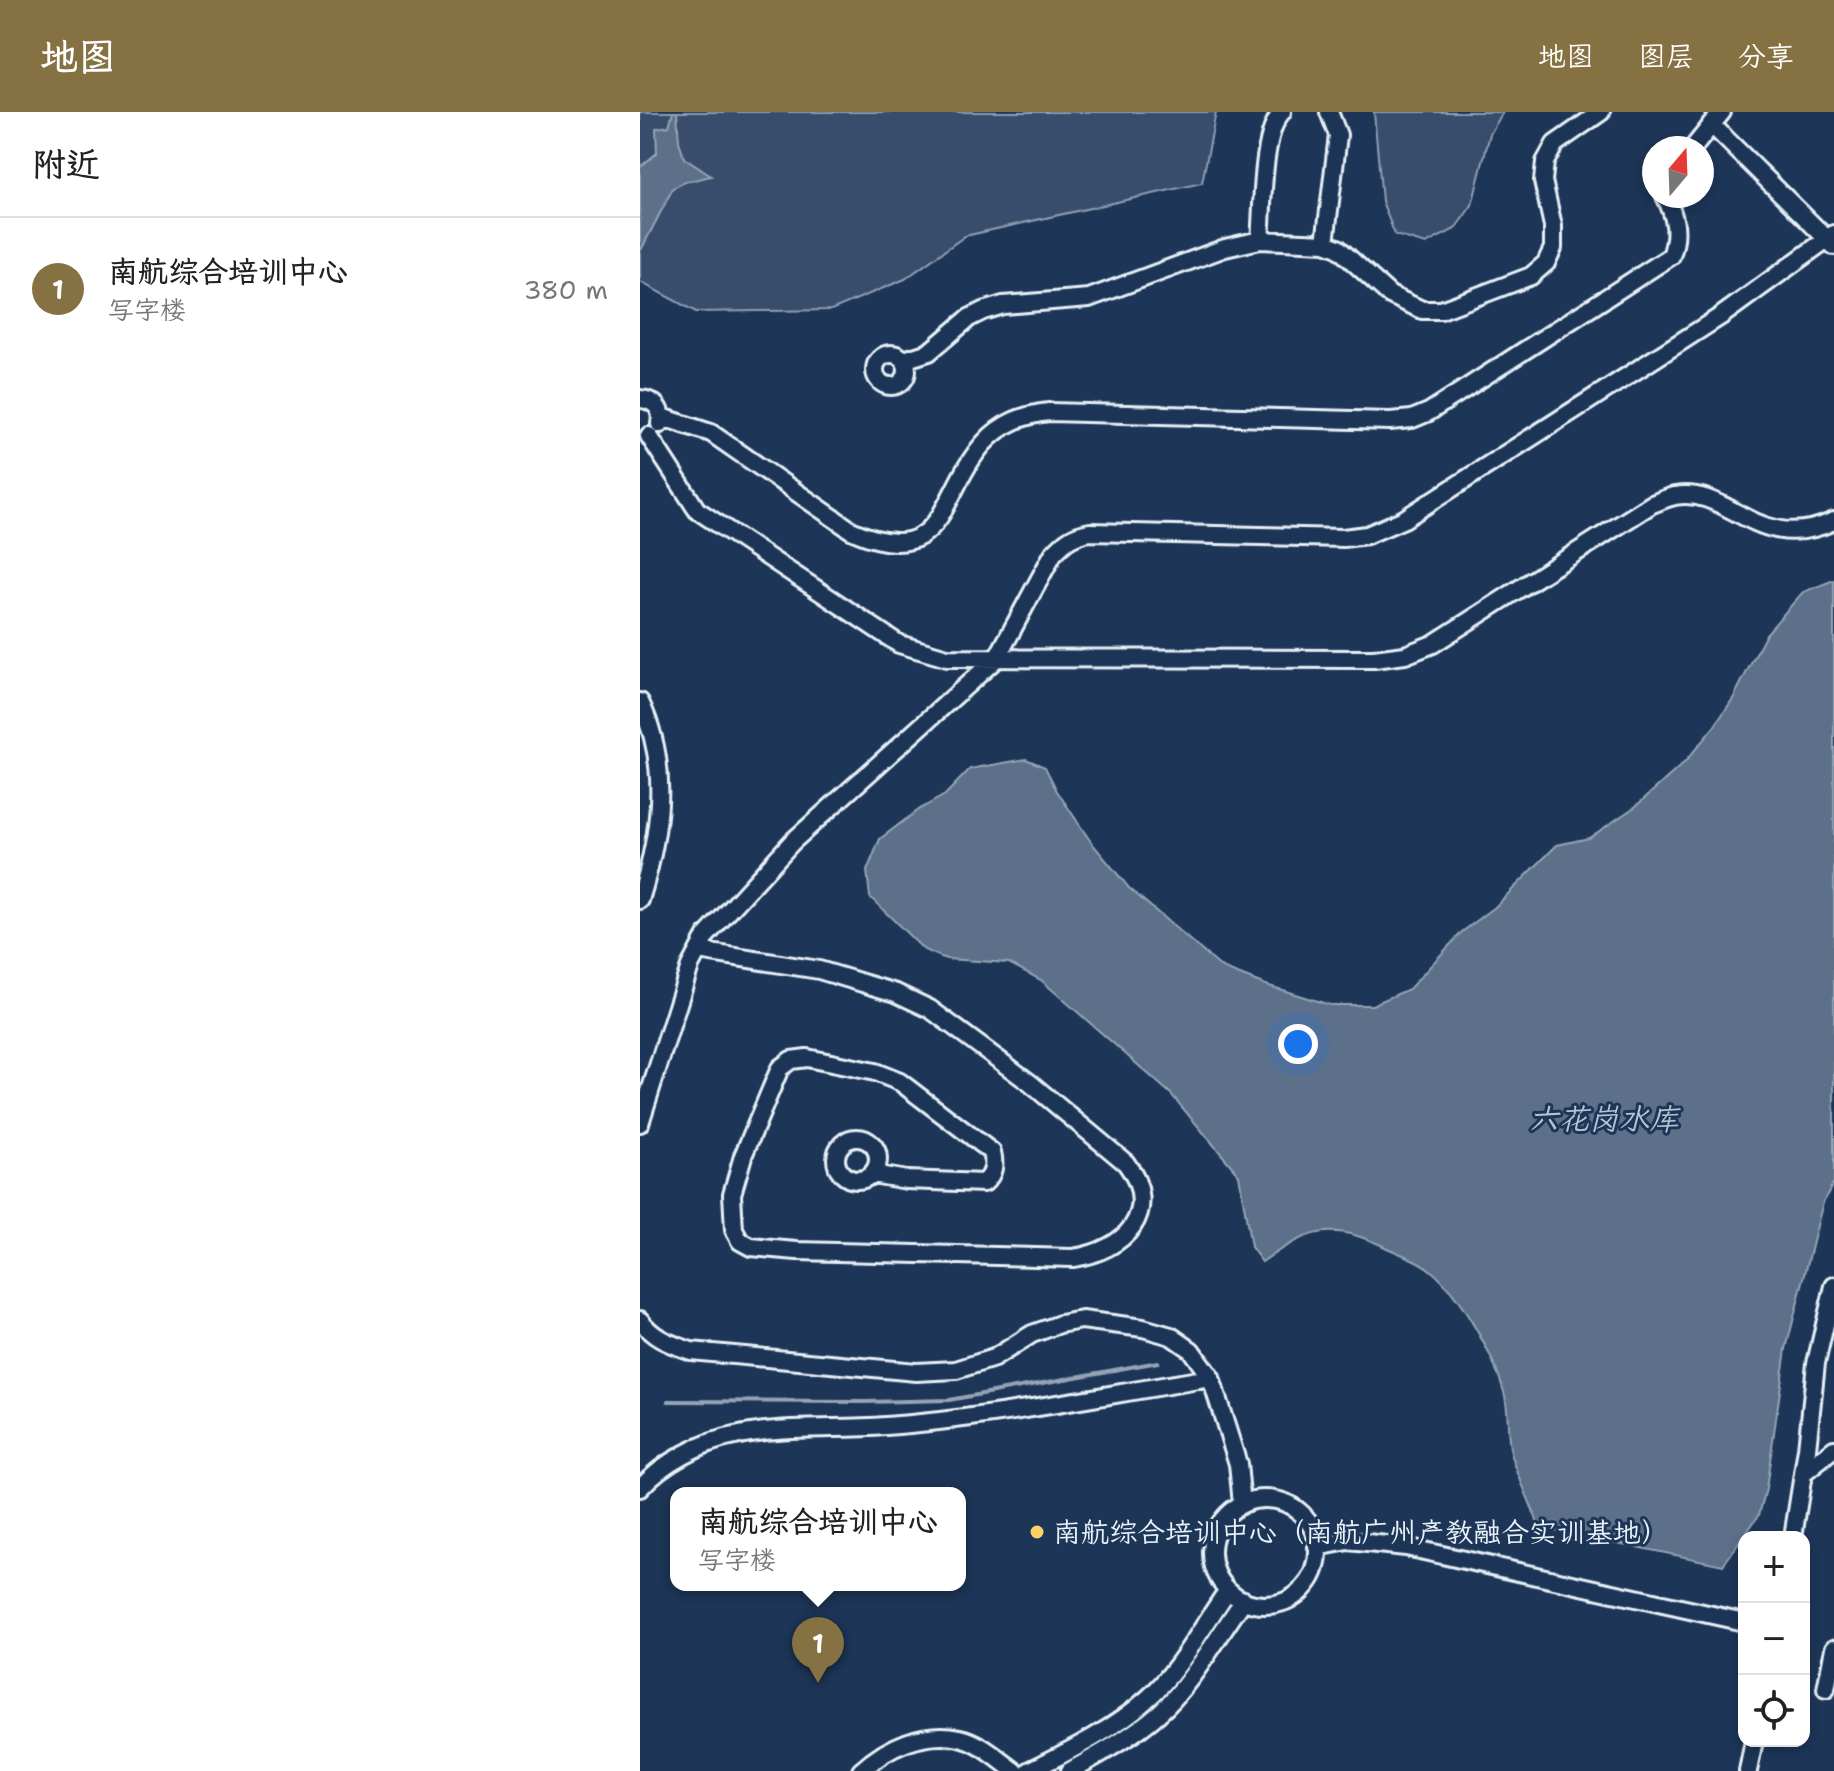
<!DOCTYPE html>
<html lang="zh">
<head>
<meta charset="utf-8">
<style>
	:root { --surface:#fff; --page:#f2f2f2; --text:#222; --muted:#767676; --line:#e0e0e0; --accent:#857141 }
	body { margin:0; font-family:"Shantell Sans","LXGW WenKai TC",sans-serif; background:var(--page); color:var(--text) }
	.controls { position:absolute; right:24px; bottom:24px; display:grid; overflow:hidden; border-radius:16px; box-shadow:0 4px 12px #0003 }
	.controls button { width:72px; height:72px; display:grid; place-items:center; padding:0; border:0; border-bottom:2px solid var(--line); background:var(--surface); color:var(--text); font:40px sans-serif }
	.compass { position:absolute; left:1002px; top:24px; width:72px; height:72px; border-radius:50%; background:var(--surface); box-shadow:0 4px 12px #0003; rotate:19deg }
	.you { position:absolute; left:658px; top:932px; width:28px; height:28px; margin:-20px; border:6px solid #fff; border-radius:50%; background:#1a73e8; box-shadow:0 0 0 12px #1a73e833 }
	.badge { display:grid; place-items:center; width:52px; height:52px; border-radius:50%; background:var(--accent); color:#fff; font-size:26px; font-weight:700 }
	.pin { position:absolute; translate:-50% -66px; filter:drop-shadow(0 2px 4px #0008) }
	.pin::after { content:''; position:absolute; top:42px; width:28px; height:24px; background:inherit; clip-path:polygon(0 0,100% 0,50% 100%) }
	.popup { position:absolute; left:30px; top:1375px; width:296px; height:104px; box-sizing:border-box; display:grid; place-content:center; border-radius:16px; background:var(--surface); filter:drop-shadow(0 2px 6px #0005); font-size:26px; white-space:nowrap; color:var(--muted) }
	.popup b { font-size:30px; color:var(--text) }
	.popup::after { content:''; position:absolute; left:50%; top:100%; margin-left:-16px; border:16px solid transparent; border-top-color:var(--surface) }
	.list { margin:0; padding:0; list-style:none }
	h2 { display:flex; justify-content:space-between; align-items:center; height:104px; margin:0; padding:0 32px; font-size:34px }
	h2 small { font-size:26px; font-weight:400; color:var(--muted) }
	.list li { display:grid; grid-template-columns:52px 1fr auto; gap:24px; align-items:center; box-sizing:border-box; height:144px; padding:0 32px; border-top:2px solid var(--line) }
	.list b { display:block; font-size:30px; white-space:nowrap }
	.list p { margin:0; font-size:26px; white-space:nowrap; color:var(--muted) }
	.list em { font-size:26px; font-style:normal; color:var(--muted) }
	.icon { flex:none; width:44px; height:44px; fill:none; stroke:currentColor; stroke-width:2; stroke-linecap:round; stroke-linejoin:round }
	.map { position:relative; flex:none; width:1194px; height:1659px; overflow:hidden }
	header { display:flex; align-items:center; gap:48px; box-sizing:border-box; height:112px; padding:0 40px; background:var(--accent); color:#fff }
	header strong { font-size:38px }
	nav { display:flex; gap:44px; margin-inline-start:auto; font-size:28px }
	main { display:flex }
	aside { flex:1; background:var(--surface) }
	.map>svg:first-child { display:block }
</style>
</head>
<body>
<header>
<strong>地图</strong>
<nav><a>地图</a><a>图层</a><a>分享</a></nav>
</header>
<main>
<aside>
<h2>附近<small></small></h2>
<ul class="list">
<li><span class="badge">1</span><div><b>南航综合培训中心</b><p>写字楼</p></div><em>380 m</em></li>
</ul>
</aside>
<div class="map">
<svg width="1194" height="1659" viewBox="0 0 1194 1659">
	<rect width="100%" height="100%" fill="#1d3557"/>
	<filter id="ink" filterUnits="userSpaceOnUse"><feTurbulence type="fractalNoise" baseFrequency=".0125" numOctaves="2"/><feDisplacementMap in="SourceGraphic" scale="16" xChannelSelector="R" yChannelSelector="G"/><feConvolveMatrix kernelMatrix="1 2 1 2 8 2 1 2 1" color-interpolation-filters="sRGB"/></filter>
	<g filter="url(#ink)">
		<path fill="#374d6c" stroke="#909fb2" stroke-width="2" d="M0 0H576L562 71 325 124 265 167 191 198 56 200 0 170Z
			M734 0H863L850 22 832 93 815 117 786 132 755 123 742 89Z"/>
		<path fill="#5d7089" stroke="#95a4b5" stroke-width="2" d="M33 0H37L39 29 44 46 71 64 45 70 33 76 0 140V55L17 41 16 16 29 14Z
			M1194 468V1070L1183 1090 1146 1237 1126 1377 1119 1403 1083 1453 899 1415C891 1390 878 1366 871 1341 866 1322 870 1300 864 1280 854 1244 819 1180 789 1157 777 1147 759 1142 745 1135 692 1110 670 1116 622 1150L611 1135 599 1063 531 982 401 868 369 851 306 847 284 838 230 785 227 759 240 727 278 698 305 683 330 657 386 647 405 655 417 679 451 730 489 776 582 856 623 872 690 893H732L769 877 822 820 855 795 917 733 949 726 996 694 1045 650 1074 615 1094 585 1126 522 1163 480Z"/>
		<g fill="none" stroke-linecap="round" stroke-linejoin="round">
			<path stroke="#95a4b5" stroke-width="4" d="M28 1289 225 1290 309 1288 518 1250"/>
			<g stroke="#e8f1f8" stroke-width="22">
				<path id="minor" d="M1071 12 1194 134
					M1053 36 1082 0
					M620 128C623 97 621 22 642 0
					M685 131 698 23 689 0
					M235 258a16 16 0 1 1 32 0a16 16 0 1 1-32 0Z
					M264 248 289 240 329 206 343 199 363 193 449 186 585 136 620 128 685 131 698 136 750 183 782 198H801L891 164 906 151 913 136V114L903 69 905 50 915 32 961 0
					M0 287C15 288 23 297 20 312
					M22 305 71 321 211 418C306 461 299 381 344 331 362 311 383 303 409 300L750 309 772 307 789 300 1031 144C1039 121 1036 106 1025 84
					M9 324 57 398 259 532 307 546 734 547 765 543 793 532 1012 392C1019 390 1027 385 1035 384 1090 374 1117 444 1194 409
					M0 590C31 654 20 723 0 788
					M58 839 179 858 256 881 290 897 390 971 486 1051C523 1100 484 1139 433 1146L157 1139 111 1135 100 1129 94 1118 92 1082 103 1044 140 956 151 948 167 946 235 960 260 970 352 1040C355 1053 354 1062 344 1071L267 1068 232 1062
					M0 1011 50 854 66 824 152 730 357 546 413 442C425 429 433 423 450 420L703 426 727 423 764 407 1081 204 1194 122
					M196 1047a21 21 0 1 1 42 0a21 21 0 1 1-42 0Z
					M0 1208C13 1227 31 1232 51 1239L276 1260 316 1258 354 1246 392 1222 420 1212 442 1208 503 1216 531 1224 551 1238 571 1266 598 1352 602 1392
					M1163 1362 1194 1337
					M0 1376C23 1350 61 1330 95 1324 144 1313 196 1318 246 1314 355 1306 463 1283 571 1266
					M572 1440a53 53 0 1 1 106 0a53 53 0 1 1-106 0Z
					M1153 1425 1167 1337 1176 1251 1194 1174
					M677 1435 708 1429 766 1435 1104 1510
					M1186 1577 1194 1536
					M221 1659C247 1635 284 1618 320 1626 340 1630 359 1648 375 1659
					M389 1659C429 1639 473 1618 506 1588 538 1561 563 1513 588 1478
					M430 1659C460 1642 492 1625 518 1602 550 1575 579 1522 604 1488
					M1108 1659 1114 1629"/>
			</g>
			<use href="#minor" stroke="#1d3557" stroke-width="16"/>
		</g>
	</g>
	<circle fill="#ffd166" stroke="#1d3557" stroke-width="3" cx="397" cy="1420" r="8"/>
	<g text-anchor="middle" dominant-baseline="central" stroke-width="6" stroke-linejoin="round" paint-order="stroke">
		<g font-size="28" fill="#e8f1f8" stroke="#1d3557" text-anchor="start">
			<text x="413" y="1420">南航综合培训中心（南航广州产教融合实训基地）</text>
		</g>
		<g font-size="30" font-style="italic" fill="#b7c4d1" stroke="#1d3557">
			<text x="964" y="1006">六花岗水库</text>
		</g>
	</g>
</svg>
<div class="controls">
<button>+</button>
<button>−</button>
<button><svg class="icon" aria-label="locate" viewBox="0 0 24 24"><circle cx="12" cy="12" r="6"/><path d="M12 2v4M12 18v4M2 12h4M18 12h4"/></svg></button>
</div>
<svg class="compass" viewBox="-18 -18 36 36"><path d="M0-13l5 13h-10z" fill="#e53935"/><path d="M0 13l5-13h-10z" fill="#767676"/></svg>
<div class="you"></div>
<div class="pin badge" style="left:178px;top:1571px">1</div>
<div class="popup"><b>南航综合培训中心</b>写字楼</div>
</div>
</main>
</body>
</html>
